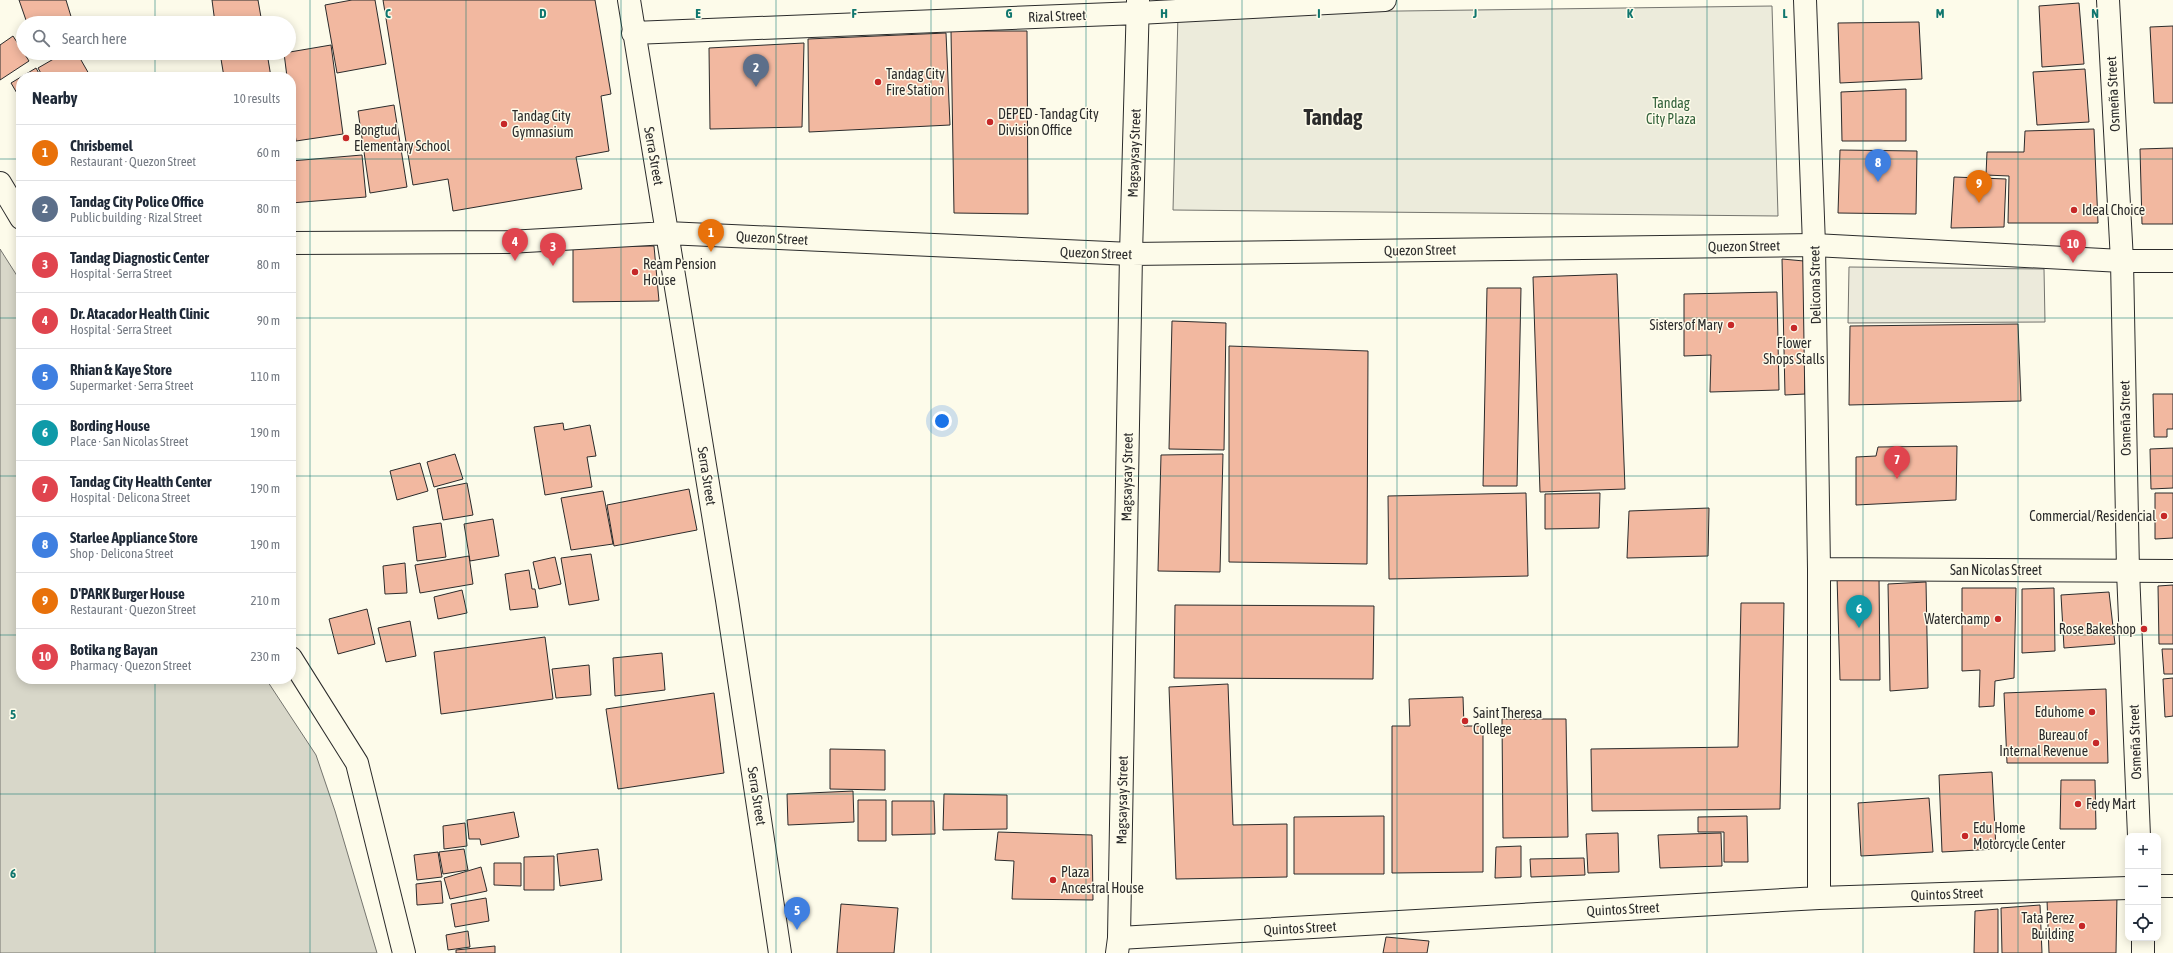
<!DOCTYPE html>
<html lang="en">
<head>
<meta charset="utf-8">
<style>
	:root { --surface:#fff; --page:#f6f6f7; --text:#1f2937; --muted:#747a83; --line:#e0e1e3; --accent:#d93025 }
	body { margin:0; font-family:"Asap Condensed",sans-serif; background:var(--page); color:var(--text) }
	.controls { position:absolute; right:12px; bottom:12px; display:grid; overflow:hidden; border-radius:8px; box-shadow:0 2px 10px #0003 }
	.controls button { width:36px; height:36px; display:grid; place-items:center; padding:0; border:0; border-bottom:1px solid var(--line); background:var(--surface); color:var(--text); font:20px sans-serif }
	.you { position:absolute; left:942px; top:421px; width:14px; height:14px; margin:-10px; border:3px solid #fff; border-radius:50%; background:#1a73e8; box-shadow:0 0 0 6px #1a73e833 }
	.badge { display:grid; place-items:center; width:26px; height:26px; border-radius:50%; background:var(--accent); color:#fff; font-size:13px; font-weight:700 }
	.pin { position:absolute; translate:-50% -33px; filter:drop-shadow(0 1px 2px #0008) }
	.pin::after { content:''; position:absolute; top:21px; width:14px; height:12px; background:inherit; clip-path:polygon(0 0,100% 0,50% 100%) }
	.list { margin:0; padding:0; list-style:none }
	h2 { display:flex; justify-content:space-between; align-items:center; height:52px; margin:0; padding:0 16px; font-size:17px }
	h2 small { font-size:13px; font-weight:400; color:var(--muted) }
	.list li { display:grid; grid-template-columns:26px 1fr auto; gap:12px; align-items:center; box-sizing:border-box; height:56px; padding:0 16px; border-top:1px solid var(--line) }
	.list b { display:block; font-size:15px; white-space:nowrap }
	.list p { margin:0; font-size:13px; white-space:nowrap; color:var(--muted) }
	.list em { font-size:13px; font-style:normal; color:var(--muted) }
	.icon { flex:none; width:22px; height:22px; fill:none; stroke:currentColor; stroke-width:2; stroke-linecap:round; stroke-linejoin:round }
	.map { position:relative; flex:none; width:2173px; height:953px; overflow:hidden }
	.search { position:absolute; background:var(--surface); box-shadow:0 2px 10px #0003; left:16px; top:16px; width:280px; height:44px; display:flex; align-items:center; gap:10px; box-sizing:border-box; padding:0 14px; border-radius:22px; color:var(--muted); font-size:15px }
	.panel { position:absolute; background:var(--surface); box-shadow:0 2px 10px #0003; left:16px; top:72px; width:280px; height:612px; border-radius:16px }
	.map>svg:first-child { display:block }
</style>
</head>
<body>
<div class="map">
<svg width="2173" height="953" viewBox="0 0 2173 953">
	<rect width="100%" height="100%" fill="#fdfbea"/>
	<path fill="#ecebdb" stroke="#74746e" d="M1772 6 1778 216 1173 210 1178 14Z"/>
	<path fill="#eceadb" stroke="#74746e" d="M1849 267 2044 269 2045 322 1848 323Z"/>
	<path fill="#d8d7c9" stroke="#74746e" d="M0 249 21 282V679H266L316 755 335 811 377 953H0Z"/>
	<path fill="#f2b8a0" stroke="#2b2b2b" d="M19 0H66L73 23H27Z
		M212 0H258L262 23H215Z
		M352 0H375L386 64 337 73 325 5Z
		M383 0H595L611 94 601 96 609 151 576 157 582 189 453 211 448 179 413 185Z
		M2079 3 2084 64 2042 67 2039 6Z
		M1919 22 1922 79 1840 83 1838 23Z
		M2173 26V103H2154L2150 27Z
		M951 31H1027L1028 214 954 213Z
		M946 33 950 125 809 132 808 39Z
		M13 36 29 61 0 80V45Z
		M804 43 802 127 710 129 709 48Z
		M331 45 343 134 296 141 291 103V77H287L284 53Z
		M64 53H77L89 74 84 77H43L38 68Z
		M220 53H267L271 77H224Z
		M36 68 41 77H21V100L11 83Z
		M2085 69 2089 122 2037 125 2033 72Z
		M1906 89V141H1842L1841 92Z
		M394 105 407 187 370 193 358 111Z
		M2094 129 2098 223H2008L2009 176 1986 175 1987 152H2024L2025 131Z
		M2173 148V224H2142L2140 149Z
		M1840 150 1917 151 1916 214 1838 213Z
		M362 155 366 197 291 203V161Z
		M1954 177 2006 179 2004 227 1951 228Z
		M573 246H654L659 301 573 302Z
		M1782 259 1804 261 1805 394 1785 395Z
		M1617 274 1625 489 1540 492 1533 277Z
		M1487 288H1521L1517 486H1483Z
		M1777 292 1779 390 1710 392 1711 355 1684 356V294Z
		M1172 321 1226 323 1224 450 1169 449Z
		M2018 324 2021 401 1849 405 1850 326Z
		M1229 346 1368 351 1367 564 1229 562Z
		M2153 394H2173V429H2167V437H2154Z
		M563 423 564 430 590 425 596 456 587 457 592 487 545 495 534 427Z
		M1957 446 1956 500 1856 505V457L1876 456 1878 447Z
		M2173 448V488L2151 489 2150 449Z
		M455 454 463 479 434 487 427 462Z
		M1223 454 1220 572 1158 571 1161 455Z
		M420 463 428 491 397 500 390 471Z
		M467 483 473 515 443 520 437 489Z
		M689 489 697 530 614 546 607 505Z
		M603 491 613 544 571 550 561 498Z
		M1526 493 1528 576 1389 579 1388 496Z
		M1600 493 1599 528 1545 529V494Z
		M2155 493H2173V538L2155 539Z
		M1709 508 1708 556 1627 558 1629 511Z
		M493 519 499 556 470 561 464 524Z
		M441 523 446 557 417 561 413 527Z
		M591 554 599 600 569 605 561 558Z
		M469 556 473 584 420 593 415 565Z
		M555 557 561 584 539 589 533 562Z
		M405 563 407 593 385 594 383 566Z
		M529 570 532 589H535L538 607 510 610 505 574Z
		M1879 576 1880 680H1840L1837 577Z
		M1926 582 1928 688 1890 691 1888 584Z
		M2173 585V644H2159L2158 586Z
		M1962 588H2016L2014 678 1995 681 1994 706 1979 707 1980 670 1962 671Z
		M2054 588 2055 651 2022 653V589Z
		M462 590 467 613 438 619 434 597Z
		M2109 592 2115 644 2064 648 2061 595Z
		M1741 603H1784L1780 809 1592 811 1591 749 1738 747Z
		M1175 605 1374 606 1373 679 1174 678Z
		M367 609 375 644 338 654 329 619Z
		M410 621 416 656 386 662 378 628Z
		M545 637 553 699 441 714 434 652Z
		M2162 649H2173V674H2164Z
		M662 653 665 690 615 696 613 658Z
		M589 665 591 695 556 698 552 669Z
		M2173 678V716L2165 717 2163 679Z
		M1228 684 1233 825 1287 824V877L1176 879 1169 687Z
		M2106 689 2108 763H2007L2004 693Z
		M714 693 724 773 618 789 606 709Z
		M1463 697 1464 726H1483V872L1392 873V726H1410L1409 699Z
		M1502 719H1566L1568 837 1503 838Z
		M830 749 885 750V790L830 789Z
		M1992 772 1996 849 1942 852 1939 775Z
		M2061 780H2095L2096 829H2060Z
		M853 791 854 822 788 825 787 794Z
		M944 794 1007 795V829L943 830Z
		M1929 798 1933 852 1861 856 1858 803Z
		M858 800H886V841H858Z
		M892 801H934L935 834 892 835Z
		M514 812 519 837 481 845 480 839H469L467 820Z
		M1384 816V874H1294V817Z
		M1747 816 1748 862H1724V832H1698V817Z
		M465 823 467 846 444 849 443 826Z
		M998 832 1092 835 1093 900 1012 899 1014 861 995 860Z
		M1618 833 1619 872 1588 873 1586 834Z
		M1721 833 1722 866 1660 868 1658 835Z
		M1521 846V877L1495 878 1496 847Z
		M464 849 468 870 443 874 439 852Z
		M598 849 602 880 560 886 557 854Z
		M438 852 442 877 417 880 414 855Z
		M554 856V890H524V857Z
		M1584 858 1585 875 1531 877 1530 859Z
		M494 863H521V886L494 885Z
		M481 867 487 891 450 899 444 878Z
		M441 881 443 903 417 905 416 884Z
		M2117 895 2116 953H2049L2047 900Z
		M486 898 489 921 455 927 451 904Z
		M841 904 898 908 894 953H837Z
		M2040 905 2042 953H2002L2001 908Z
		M1998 909V953H1974L1975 911Z
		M468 931 470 947 448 950 446 935Z
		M1386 937 1429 941 1427 953H1383Z
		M495 946V953H456V950Z"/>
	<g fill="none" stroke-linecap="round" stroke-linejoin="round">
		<g stroke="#2b2b2b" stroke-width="24">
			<path id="minor" d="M629 0 727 600 780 953
				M1805 0 1814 245 1819 569V898
				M2108 0 2122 261
				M633 33 1138 13 1385 0
				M0 183 21 218
				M291 243 508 242 667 233 1131 254 1138 0
				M1819 569 2173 571
				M291 658 357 763 404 953
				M2158 886H2173
				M1119 938 1819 898 2128 888"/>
		</g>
		<g stroke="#2b2b2b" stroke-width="24">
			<path id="major" d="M2122 261 2128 571 2139 836
				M2143 938V953
				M1117 953 1119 938 1131 254 1814 245 2122 261H2173"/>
		</g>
		<use href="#minor" stroke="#fdfbea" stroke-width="22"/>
		<use href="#major" stroke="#fdfbea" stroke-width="22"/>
	</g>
	<path fill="none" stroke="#0f766e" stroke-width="1" stroke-opacity="0.55" d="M155 0V23M310 0V953M466 0V953M621 0V953M776 0V953M931 0V953M1086 0V953M1242 0V953M1397 0V953M1552 0V953M1707 0V953M1863 0V953M2018 0V953M155 53V77M0 159H21M291 159H2173M0 318H21M291 318H2173M0 476H21M291 476H2173M0 635H21M291 635H2173M155 679V953M0 794H2173"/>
	<g fill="#c62828" stroke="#fdfbea" stroke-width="1.5">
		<circle cx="878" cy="82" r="4"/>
		<circle cx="990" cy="122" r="4"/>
		<circle cx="504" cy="124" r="4"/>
		<circle cx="346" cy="138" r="4"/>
		<circle cx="2074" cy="210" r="4"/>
		<circle cx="635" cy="272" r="4"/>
		<circle cx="1731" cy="325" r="4"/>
		<circle cx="1794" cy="328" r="4"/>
		<circle cx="2164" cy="516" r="4"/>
		<circle cx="1998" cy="619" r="4"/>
		<circle cx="2144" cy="629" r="4"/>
		<circle cx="2092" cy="712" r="4"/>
		<circle cx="1465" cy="721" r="4"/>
		<circle cx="2096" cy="743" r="4"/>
		<circle cx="2078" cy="804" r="4"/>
		<circle cx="1965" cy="836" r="4"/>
		<circle cx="1053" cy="880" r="4"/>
		<circle cx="2082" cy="926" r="4"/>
	</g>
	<g text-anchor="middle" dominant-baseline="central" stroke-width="3" stroke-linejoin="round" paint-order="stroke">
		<g font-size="14" fill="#2b2b2b" stroke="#fdfbea">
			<text transform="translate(1057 16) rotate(-2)">Rizal Street</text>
			<text transform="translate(2113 94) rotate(-93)">Osmeña Street</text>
			<text transform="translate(1134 153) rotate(-88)">Magsaysay Street</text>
			<text transform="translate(654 156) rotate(80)">Serra Street</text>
			<text transform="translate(772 238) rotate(3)">Quezon Street</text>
			<text transform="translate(1744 246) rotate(-1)">Quezon Street</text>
			<text transform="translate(1420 250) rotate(-1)">Quezon Street</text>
			<text transform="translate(1096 253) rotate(2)">Quezon Street</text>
			<text transform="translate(1815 285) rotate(-91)">Delicona Street</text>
			<text transform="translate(2125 418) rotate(-91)">Osmeña Street</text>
			<text transform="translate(707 476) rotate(81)">Serra Street</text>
			<text transform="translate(1127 477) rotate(-89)">Magsaysay Street</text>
			<text x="1996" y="570">San Nicolas Street</text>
			<text transform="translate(2135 742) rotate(-92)">Osmeña Street</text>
			<text transform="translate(757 796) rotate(81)">Serra Street</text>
			<text transform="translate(1122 800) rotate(-89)">Magsaysay Street</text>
			<text transform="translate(1947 894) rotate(-2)">Quintos Street</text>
			<text transform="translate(1623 909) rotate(-3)">Quintos Street</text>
			<text transform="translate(1300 928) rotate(-3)">Quintos Street</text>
		</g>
		<g font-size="14" fill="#2b2b2b" stroke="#fdfbea" text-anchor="start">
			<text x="886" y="74">Tandag City<tspan x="886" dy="16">Fire Station</tspan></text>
			<text x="998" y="114">DEPED - Tandag City<tspan x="998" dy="16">Division Office</tspan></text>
			<text x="512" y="116">Tandag City<tspan x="512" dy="16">Gymnasium</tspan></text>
			<text x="354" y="130">Bongtud<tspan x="354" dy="16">Elementary School</tspan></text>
			<text x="2082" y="210">Ideal Choice</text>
			<text x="643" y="264">Ream Pension<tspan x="643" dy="16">House</tspan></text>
			<text x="1723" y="325" text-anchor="end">Sisters of Mary</text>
			<text x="1794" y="343" text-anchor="middle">Flower<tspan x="1794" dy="16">Shops Stalls</tspan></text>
			<text x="2156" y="516" text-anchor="end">Commercial/Residencial</text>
			<text x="1990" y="619" text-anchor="end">Waterchamp</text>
			<text x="2136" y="629" text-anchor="end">Rose Bakeshop</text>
			<text x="2084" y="712" text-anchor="end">Eduhome</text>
			<text x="1473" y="713">Saint Theresa<tspan x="1473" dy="16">College</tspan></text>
			<text x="2088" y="735" text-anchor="end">Bureau of<tspan x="2088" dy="16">Internal Revenue</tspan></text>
			<text x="2086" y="804">Fedy Mart</text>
			<text x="1973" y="828">Edu Home<tspan x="1973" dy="16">Motorcycle Center</tspan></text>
			<text x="1061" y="872">Plaza<tspan x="1061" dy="16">Ancestral House</tspan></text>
			<text x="2074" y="918" text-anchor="end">Tata Perez<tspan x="2074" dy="16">Building</tspan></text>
		</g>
		<g font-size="14" fill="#34623c" stroke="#fdfbea">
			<text x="1671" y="103">Tandag<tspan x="1671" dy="16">City Plaza</tspan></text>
		</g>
		<g font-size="22" font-weight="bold" fill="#2b2b2b" stroke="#fdfbea">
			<text x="1333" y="117">Tandag</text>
		</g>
	</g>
	<g font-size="13" text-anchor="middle" font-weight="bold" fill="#0f766e" stroke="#fdfbea" stroke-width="3" stroke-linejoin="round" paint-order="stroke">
		<text x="388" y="18">C</text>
		<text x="543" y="18">D</text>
		<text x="698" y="18">E</text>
		<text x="854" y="18">F</text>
		<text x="1009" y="18">G</text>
		<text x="1164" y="18">H</text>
		<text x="1319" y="18">I</text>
		<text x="1475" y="18">J</text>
		<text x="1630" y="18">K</text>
		<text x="1785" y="18">L</text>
		<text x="1940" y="18">M</text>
		<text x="2095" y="18">N</text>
		<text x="13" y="719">5</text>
		<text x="13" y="878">6</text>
	</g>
</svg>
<div class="controls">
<button>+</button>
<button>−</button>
<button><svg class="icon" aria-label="locate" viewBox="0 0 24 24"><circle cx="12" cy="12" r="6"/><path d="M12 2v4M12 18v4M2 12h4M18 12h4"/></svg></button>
</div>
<div class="you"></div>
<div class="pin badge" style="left:711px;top:252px;background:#e8710a">1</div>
<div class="pin badge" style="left:756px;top:87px;background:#5c6f8a">2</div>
<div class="pin badge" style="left:553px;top:266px;background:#e0444e">3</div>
<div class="pin badge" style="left:515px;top:261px;background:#e0444e">4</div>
<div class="pin badge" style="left:797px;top:930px;background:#3f7fe0">5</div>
<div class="pin badge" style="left:1859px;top:628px;background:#0f9aa8">6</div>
<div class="pin badge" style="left:1897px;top:479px;background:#e0444e">7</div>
<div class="pin badge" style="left:1878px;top:182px;background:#3f7fe0">8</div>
<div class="pin badge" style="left:1979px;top:203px;background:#e8710a">9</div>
<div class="pin badge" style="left:2073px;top:263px;background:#e0444e">10</div>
<div class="search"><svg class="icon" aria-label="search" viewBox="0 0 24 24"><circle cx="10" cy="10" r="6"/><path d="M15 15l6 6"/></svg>Search here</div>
<section class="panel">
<h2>Nearby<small>10 results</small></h2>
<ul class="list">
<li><span class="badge" style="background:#e8710a">1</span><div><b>Chrisbemel</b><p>Restaurant · Quezon Street</p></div><em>60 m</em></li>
<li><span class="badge" style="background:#5c6f8a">2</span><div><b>Tandag City Police Office</b><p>Public building · Rizal Street</p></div><em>80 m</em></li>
<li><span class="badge" style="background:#e0444e">3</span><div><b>Tandag Diagnostic Center</b><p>Hospital · Serra Street</p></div><em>80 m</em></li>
<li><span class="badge" style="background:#e0444e">4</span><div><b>Dr. Atacador Health Clinic</b><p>Hospital · Serra Street</p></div><em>90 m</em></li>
<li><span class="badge" style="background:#3f7fe0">5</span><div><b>Rhian &amp; Kaye Store</b><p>Supermarket · Serra Street</p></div><em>110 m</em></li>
<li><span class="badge" style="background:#0f9aa8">6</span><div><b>Bording House</b><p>Place · San Nicolas Street</p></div><em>190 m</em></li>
<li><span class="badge" style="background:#e0444e">7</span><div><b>Tandag City Health Center</b><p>Hospital · Delicona Street</p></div><em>190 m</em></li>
<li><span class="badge" style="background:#3f7fe0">8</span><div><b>Starlee Appliance Store</b><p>Shop · Delicona Street</p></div><em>190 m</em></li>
<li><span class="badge" style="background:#e8710a">9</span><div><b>D'PARK Burger House</b><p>Restaurant · Quezon Street</p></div><em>210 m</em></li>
<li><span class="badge" style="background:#e0444e">10</span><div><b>Botika ng Bayan</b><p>Pharmacy · Quezon Street</p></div><em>230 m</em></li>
</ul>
</section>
</div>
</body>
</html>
